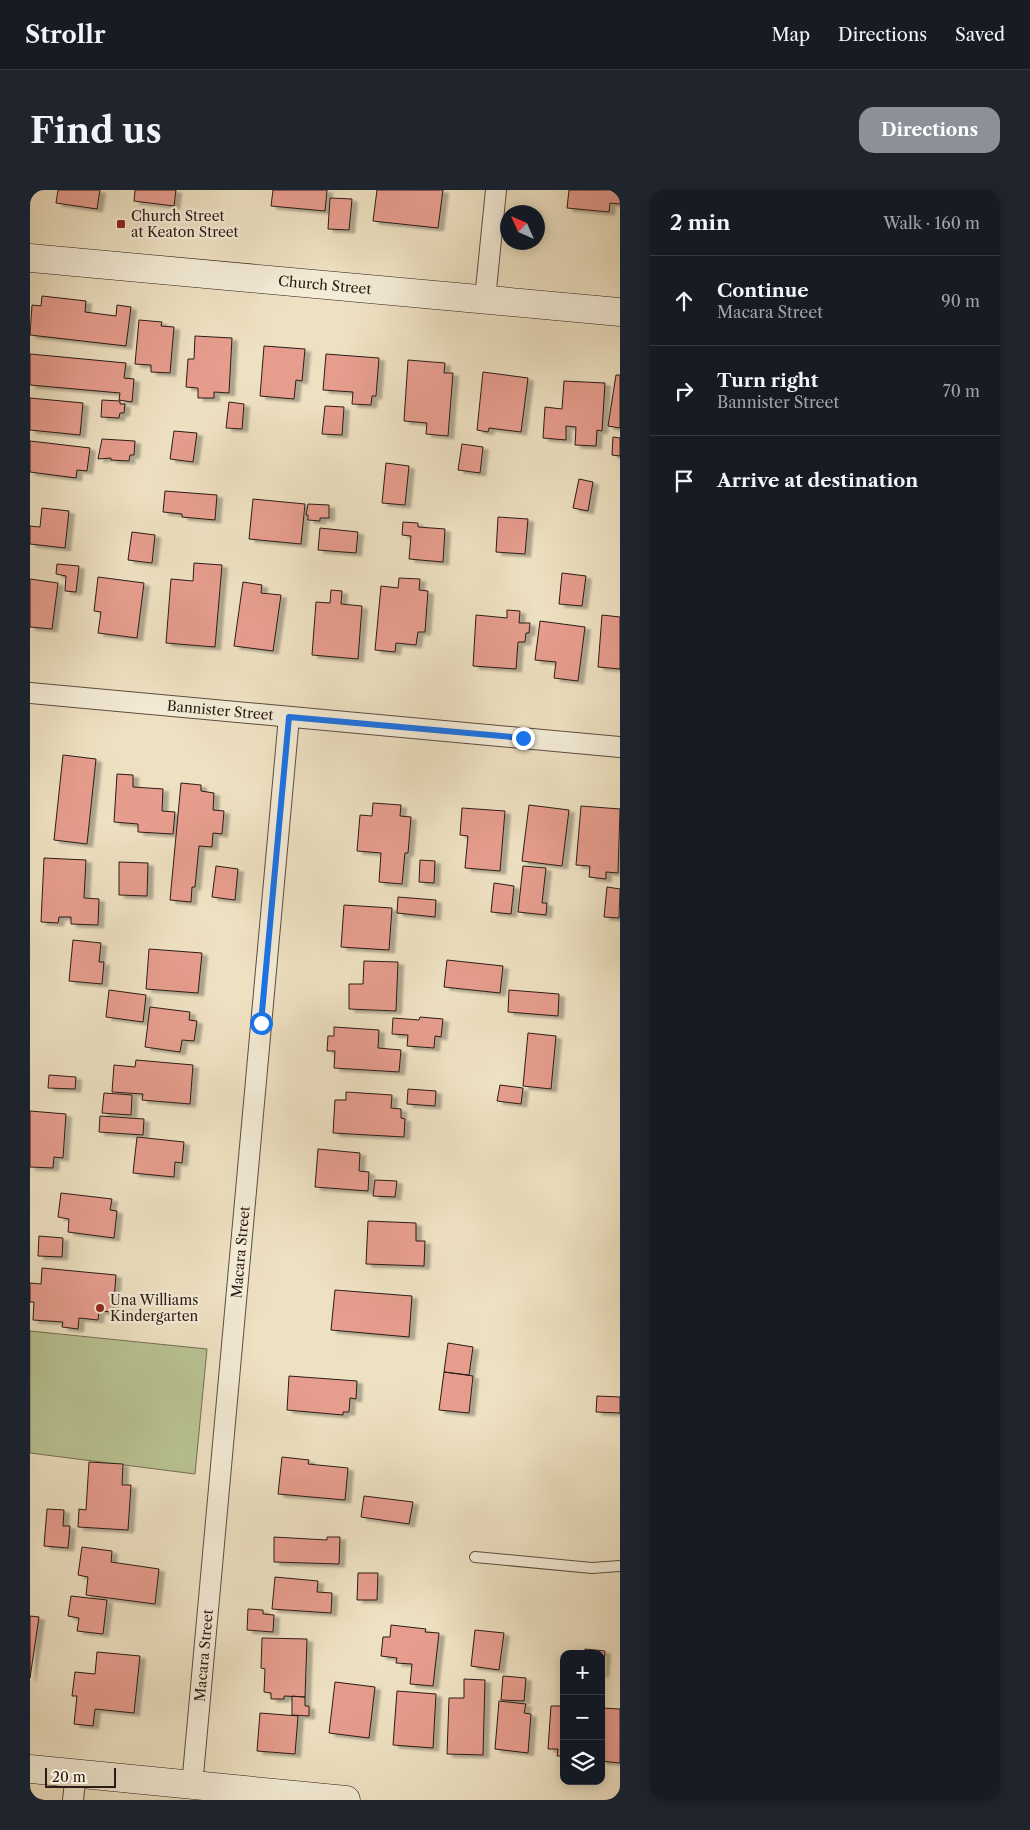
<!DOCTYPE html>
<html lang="en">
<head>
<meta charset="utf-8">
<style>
	:root { --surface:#171b24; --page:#20242c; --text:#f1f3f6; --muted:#9ea1a6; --line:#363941; --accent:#8c9099 }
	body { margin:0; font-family:"Libre Caslon Text",serif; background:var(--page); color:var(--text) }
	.controls { position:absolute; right:15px; bottom:15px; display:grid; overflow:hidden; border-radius:10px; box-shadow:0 2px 12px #0003 }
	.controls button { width:45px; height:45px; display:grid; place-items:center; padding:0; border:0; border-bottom:1px solid var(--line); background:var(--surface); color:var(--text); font:25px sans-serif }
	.compass { position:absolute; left:470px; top:15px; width:45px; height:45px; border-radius:50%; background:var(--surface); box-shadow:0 2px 12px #0003; rotate:315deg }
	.scale { position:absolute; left:15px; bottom:12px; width:71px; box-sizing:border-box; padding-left:5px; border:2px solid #2b1b15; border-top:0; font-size:14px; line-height:18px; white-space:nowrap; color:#2b1b15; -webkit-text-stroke:4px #f4ecd7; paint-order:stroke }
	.stop { position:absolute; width:15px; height:15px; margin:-11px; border:4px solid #1a73e8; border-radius:50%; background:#fff }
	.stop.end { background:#1a73e8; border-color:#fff; box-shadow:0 1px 5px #0008 }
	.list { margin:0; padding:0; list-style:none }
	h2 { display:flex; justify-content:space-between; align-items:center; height:65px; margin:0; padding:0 20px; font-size:21px }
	h2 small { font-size:16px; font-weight:400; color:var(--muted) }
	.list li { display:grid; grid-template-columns:32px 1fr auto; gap:15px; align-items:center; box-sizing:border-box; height:90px; padding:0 20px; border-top:1px solid var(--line) }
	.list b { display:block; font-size:19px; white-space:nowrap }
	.list p { margin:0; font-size:16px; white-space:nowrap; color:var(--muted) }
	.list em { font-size:16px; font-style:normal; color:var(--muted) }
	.icon { flex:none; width:28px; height:28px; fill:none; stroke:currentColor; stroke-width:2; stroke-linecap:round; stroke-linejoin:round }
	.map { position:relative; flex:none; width:590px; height:1610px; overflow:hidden; border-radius:15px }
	header { display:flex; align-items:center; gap:30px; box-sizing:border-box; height:70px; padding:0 25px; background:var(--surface); border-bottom:1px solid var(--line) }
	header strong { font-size:24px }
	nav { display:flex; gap:28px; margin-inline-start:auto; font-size:18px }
	.intro { display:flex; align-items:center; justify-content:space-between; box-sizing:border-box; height:120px; padding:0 30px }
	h1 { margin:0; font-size:35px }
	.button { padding:12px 22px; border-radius:15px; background:var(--accent); color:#fff; font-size:18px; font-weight:700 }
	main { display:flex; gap:30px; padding:0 30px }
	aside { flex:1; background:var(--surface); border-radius:15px; box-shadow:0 2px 12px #0003 }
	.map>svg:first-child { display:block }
</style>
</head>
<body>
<header>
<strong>Strollr</strong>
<nav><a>Map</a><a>Directions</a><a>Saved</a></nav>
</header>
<div class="intro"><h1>Find us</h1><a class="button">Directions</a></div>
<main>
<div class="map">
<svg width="590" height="1610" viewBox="0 0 590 1610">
	<defs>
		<filter id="shadow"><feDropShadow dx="5.5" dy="3" stdDeviation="1" flood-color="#0004"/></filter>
	</defs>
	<rect width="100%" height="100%" fill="#eee1c2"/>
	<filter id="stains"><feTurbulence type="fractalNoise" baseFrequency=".004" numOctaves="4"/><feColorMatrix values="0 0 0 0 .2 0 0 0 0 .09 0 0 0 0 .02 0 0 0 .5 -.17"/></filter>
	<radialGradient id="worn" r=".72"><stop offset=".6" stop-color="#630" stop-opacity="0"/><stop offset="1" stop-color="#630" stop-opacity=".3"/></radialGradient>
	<path fill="#b9c393" stroke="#726f54" d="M0 1141 177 1159 165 1284 0 1263Z"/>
	<path fill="#e79d8e" stroke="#2b1b15" filter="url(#shadow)" d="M28 0H70L67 19 26 13Z
		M105 0H146L144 16 104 11Z
		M243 0H297L295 21 241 16Z
		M347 0H413L408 38 343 31Z
		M539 0H590V14L580 13 579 22 537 18Z
		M300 8 322 9 319 40 298 39Z
		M12 106 56 111 55 122 86 126 87 115 101 117 96 156 0 145 2 115 11 116Z
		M109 130 132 132 131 136 144 137 140 183 121 182V175L105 174Z
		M165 146 202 148 199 203 184 202V208H168V198L156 197 158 169H164Z
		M234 156 275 159 272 191 266 190 264 209 230 206Z
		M0 164 96 173 94 188 104 189 102 212 89 210 90 203 0 195Z
		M296 164 349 168 346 206H342L341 215 322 214 323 202 293 200Z
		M378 170 415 173 414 183H423L418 246 396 244 397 233 374 231Z
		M453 182 498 188 491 242 459 238 458 242 447 240Z
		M586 185H590V238L578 236Z
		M534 191 575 193 572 241 567 240 566 256 545 255 546 237 536 236V250L513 248 515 217 532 219Z
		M0 208 53 213 50 245 0 240Z
		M72 210 90 211V214H95L94 223H90L89 228 71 227Z
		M199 212 214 214 212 239 196 238Z
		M295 216 314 217 312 245 292 244Z
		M144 241 167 243 163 272 140 269Z
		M583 247 590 248V266L582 265Z
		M72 249 105 251 104 265H100L99 271 81 270V268L68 269Z
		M0 251 60 258 57 281 47 280 46 288 0 282Z
		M432 254 453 257 450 283 428 280Z
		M356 273 379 276 375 315 352 313Z
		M549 289 563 292 558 321 543 318Z
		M135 301 187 305 185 330 152 327V324L133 322Z
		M223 309 275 314 271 354 219 349Z
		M278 314 299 315V328H290V331L278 330V325H276Z
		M12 318 39 321 35 358 0 354V336L10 337Z
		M468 327 498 329 495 364 466 362Z
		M373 332 388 333V337L415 339 413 372 379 369 381 346 372 345Z
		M290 338 328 342 326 363 288 360Z
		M102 342 125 345 122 373 98 370Z
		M164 373 192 375 185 457 136 453 141 389 163 391Z
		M27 374 49 376 46 402 35 401 36 386 26 384Z
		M532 383 556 386 552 416 529 414Z
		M68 387 114 393 107 448 68 443 71 422 64 421Z
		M369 388 390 389 389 400 398 401 395 442H388L386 455 366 453 365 462 345 460 351 396 368 398Z
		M0 389 28 393 22 439 0 437Z
		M213 392 232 395 231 403 251 405 243 461 204 456Z
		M301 400 312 401 311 414 332 416 328 469 282 465 286 412 300 413Z
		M477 420 490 421 489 433H500L499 443H496L495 452H488L486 479 443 476 446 425 477 428Z
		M572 425 590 427V479L568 477Z
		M510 431 555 437 548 491 524 488 526 472 505 470Z
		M33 565 66 569 57 654 24 650Z
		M87 584 103 585V597L133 599 132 621 145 622 143 644 108 642V634L84 632Z
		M151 593 171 595V601L184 603 183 620 194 621 192 644 183 643 182 657 169 656 165 697H162L161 712 140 710Z
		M343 613 371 615 370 626 381 627 378 663H375L372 694 349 692 351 663 327 661 330 625 342 626Z
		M499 615 539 620 532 676 492 671Z
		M551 616 590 619 588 683 576 682V689L559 687 560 676 546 675Z
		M432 618 475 621 470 681 435 678 438 646 430 645Z
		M14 668 56 670 54 708 69 709 68 735 41 734V727H29L28 733 11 732Z
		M390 670 405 671 404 693 389 692Z
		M89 672 118 673 117 706 89 705Z
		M186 676 208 679 205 710 182 707Z
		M493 676 516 678 512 713H517L516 725 488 722Z
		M464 693 484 696 481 724 461 722Z
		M577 697 590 699 589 728 574 727Z
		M368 707 406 710 405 727 367 723Z
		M314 715 362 718 359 760 311 757Z
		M43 750 71 753 69 772H74L72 794 39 791Z
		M119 759 172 763 168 803 116 799Z
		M417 770 473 776 470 803 414 797Z
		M334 771 368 772 366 821 319 819V794H333Z
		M79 800 116 805 113 832 76 827Z
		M479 800 529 804 528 826 478 822Z
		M120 817 160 822 159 830 167 831 164 851 152 850 150 862 115 857Z
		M390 827 413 829 411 847 405 846 404 858 377 856 378 845 362 844 363 828 389 830Z
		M304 837 349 840 348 858 371 860 369 882 304 878 305 861H297L298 846H304Z
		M498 843 526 846 521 899 493 896Z
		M106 870 163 875 160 914 112 910 113 904 82 902 84 875 105 877Z
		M19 885 46 887 45 899 18 898Z
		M470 895 493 898 491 914 467 911Z
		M378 899 406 901 405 916 377 914Z
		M316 902 362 905 361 918 371 919V928L375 929 374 947 303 943 305 910H316Z
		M74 903 102 905 101 925 72 923Z
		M0 921 36 924 33 968 24 967 23 978 0 977Z
		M70 926 114 929 113 945 69 942Z
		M107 947 154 952 152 973 145 972 144 987 103 983Z
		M288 959 330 963 329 981 339 982 338 1001 285 997Z
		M345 990 367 991 365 1007 343 1006Z
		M31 1003 82 1009 80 1020 87 1021 84 1048 38 1042 39 1029 28 1027Z
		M338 1031 386 1033V1051H395L394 1076 336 1074Z
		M9 1046 33 1048 32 1067 8 1066Z
		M12 1078 86 1085 83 1122 69 1121 68 1130 49 1128 48 1139 32 1137 33 1132 3 1130 4 1112H0V1093L11 1094Z
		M305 1100 382 1106 379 1147 301 1140Z
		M418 1153 443 1157 439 1185 414 1182Z
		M414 1182 443 1186 439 1223 409 1220Z
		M259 1186 327 1191 326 1209 320 1208 319 1222H313V1225L257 1220Z
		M567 1206 590 1207V1223L566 1222Z
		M252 1267 279 1270 278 1274 318 1278 315 1310 248 1304Z
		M59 1272 93 1274 92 1295H101L98 1340 48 1337 49 1319 56 1320Z
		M334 1306 383 1312 379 1334 331 1327Z
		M17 1319 34 1320 33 1336H40L38 1358 14 1356Z
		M244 1347 297 1350V1347H310L309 1374 244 1372Z
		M52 1357 82 1361 81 1372 129 1379 125 1414 56 1405 58 1387 48 1385Z
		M328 1383H348L347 1410H327Z
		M245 1387 288 1391 287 1402 302 1403 301 1423 242 1419Z
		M41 1406 77 1410 73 1444 47 1441 49 1428 38 1426Z
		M218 1419 233 1420V1424L244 1425 243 1442 217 1440Z
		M0 1426 9 1427 0 1488Z
		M361 1435 396 1439 395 1442 409 1443 403 1496 380 1494 382 1474 366 1473 367 1468 351 1466 353 1447H360Z
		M445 1440 474 1443 469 1480 441 1476Z
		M232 1448 277 1449 275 1507 254 1506V1509H241V1503L234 1502 235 1479 231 1478Z
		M555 1459 575 1461 573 1484H571V1464H554Z
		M67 1462 110 1466 104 1523 65 1519 63 1536 44 1534 47 1506H42L45 1482 65 1484Z
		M473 1486 496 1488 494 1511 471 1510Z
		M434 1489 455 1490 453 1565 417 1564 419 1508H434Z
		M305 1492 345 1497 339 1548 299 1543Z
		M367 1501 406 1504 403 1558 363 1555Z
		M262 1506 275 1507V1516H279V1526L262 1525Z
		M469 1511 496 1514 494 1523 501 1524 498 1563 465 1559Z
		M521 1516H534V1566H527L528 1559H518Z
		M573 1518 590 1519V1573L571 1571Z
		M230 1523 268 1526 265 1564 227 1561Z"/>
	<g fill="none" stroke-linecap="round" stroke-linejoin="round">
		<g stroke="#5c4c40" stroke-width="12">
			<path id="lane" d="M445 1367 562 1378 590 1376"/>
		</g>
		<g stroke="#5c4c40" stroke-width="22">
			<g id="street">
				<path d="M455 109 466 0"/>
				<path id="s1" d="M0 503 590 557"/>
				<path id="s2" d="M162 1596 259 527"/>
				<path d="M43 1610 46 1583"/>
			</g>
		</g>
		<g stroke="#2b1b15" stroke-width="29">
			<g id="secondary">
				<path id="s3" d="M0 68 590 122"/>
				<path d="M0 1579 316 1610"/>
			</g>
		</g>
		<use href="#lane" stroke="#f4ecd7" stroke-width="10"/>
		<use href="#street" stroke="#f4ecd7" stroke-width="20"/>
		<use href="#secondary" stroke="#f4ecd7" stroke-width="28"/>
	</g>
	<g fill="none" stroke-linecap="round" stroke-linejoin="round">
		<path stroke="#1a73e8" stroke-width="6" d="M231 833 259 527 493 548"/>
	</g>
	<g fill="#8f2418" stroke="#f4ecd7" stroke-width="2">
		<rect x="86" y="29" width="10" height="10" rx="2.5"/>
		<circle cx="70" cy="1118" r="5"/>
	</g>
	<g text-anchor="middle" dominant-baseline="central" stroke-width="4.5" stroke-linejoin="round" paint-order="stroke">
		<g font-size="14" fill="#2b1b15" stroke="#f4ecd7" text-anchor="start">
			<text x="101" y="26">Church Street<tspan x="101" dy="16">at Keaton Street</tspan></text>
			<text x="80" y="1110">Una Williams<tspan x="80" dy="16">Kindergarten</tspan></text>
		</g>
		<g font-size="14" fill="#2b1b15" stroke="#f4ecd7">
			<text stroke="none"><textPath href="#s3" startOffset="296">Church Street</textPath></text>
			<text stroke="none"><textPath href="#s1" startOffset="191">Bannister Street</textPath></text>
			<text stroke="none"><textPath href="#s2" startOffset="536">Macara Street</textPath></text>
			<text stroke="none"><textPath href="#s2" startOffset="131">Macara Street</textPath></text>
		</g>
	</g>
	<rect width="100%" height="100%" filter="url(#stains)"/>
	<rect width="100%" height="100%" fill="url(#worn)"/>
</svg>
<div class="controls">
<button>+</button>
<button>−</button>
<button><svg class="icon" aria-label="layers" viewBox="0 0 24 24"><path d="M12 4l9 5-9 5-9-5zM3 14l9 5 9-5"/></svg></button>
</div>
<svg class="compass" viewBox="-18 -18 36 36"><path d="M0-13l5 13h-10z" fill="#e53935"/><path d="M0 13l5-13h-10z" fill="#9ea1a6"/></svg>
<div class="scale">20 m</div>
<div class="stop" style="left:231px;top:833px"></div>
<div class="stop end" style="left:493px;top:548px"></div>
</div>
<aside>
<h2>2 min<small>Walk · 160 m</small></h2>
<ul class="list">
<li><svg class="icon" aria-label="ahead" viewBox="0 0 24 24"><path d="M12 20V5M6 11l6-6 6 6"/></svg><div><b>Continue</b><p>Macara Street</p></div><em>90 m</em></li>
<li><svg class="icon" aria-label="right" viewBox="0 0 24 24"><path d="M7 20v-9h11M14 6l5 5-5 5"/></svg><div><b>Turn right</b><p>Bannister Street</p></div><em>70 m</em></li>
<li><svg class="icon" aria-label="arrive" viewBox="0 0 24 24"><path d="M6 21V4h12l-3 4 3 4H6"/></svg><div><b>Arrive at destination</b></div></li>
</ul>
</aside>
</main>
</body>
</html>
